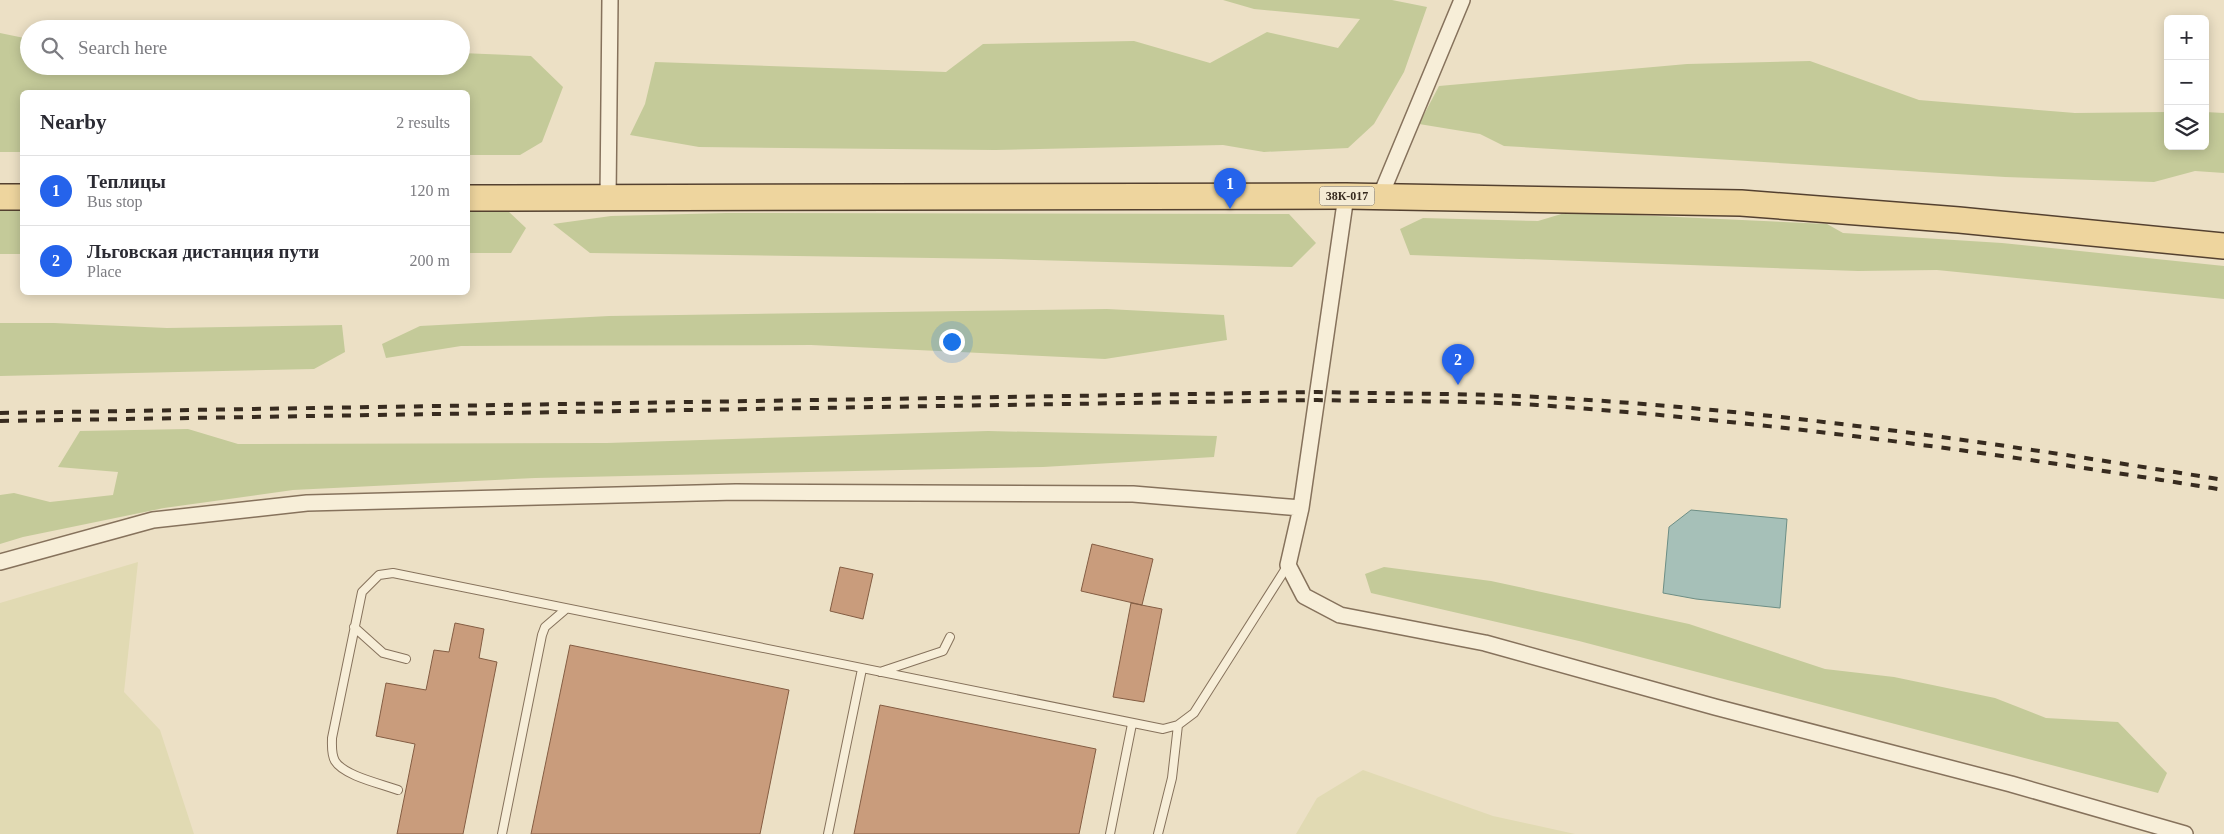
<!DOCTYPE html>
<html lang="en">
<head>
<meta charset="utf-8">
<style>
	:root { --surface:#fff; --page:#f7f7f7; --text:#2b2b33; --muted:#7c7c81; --line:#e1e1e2; --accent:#2563eb }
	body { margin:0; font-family:Georgia,serif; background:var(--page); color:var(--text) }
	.controls { position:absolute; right:15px; top:15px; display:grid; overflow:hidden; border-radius:8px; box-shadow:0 2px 12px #0003 }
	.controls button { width:45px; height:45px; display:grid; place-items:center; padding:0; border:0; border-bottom:1px solid var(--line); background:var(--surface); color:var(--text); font:25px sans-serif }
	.you { position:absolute; left:951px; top:341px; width:18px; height:18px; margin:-12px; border:4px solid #fff; border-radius:50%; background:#1a73e8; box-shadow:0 0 0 8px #1a73e833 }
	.badge { display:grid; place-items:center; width:32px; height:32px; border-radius:50%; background:var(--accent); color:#fff; font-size:16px; font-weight:700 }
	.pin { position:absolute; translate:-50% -41px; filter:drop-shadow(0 1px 2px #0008) }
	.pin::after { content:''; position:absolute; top:26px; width:18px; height:15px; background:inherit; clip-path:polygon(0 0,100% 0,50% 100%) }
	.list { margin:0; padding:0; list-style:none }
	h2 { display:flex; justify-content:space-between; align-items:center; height:65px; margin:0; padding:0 20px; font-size:21px }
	h2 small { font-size:16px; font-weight:400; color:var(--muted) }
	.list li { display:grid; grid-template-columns:32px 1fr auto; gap:15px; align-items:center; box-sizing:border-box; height:70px; padding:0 20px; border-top:1px solid var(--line) }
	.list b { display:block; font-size:19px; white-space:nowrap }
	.list p { margin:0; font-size:16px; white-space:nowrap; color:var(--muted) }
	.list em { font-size:16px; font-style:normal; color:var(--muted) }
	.icon { flex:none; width:28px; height:28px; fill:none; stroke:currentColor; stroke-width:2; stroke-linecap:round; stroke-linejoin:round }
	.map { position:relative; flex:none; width:2224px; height:834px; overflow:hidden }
	.search { position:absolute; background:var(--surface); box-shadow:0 2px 12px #0003; left:20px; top:20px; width:450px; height:55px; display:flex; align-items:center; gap:12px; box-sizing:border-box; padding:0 18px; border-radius:28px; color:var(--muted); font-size:19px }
	.panel { position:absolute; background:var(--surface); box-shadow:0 2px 12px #0003; left:20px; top:90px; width:450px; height:205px; border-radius:8px }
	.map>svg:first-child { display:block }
</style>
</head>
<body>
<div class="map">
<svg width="2224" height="834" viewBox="0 0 2224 834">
	<rect width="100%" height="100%" fill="#ece0c5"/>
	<path fill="#e1dab3" d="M138 562 124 692 160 730 194 834H0V603Z
		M1363 770 1493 816 1575 834H1296L1317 798Z"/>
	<path fill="#c4ca99" d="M1223 0H1392L1427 7 1404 72 1374 124 1348 148 1264 152 1223 145 995 150 699 147 630 135 645 104 655 62 946 72 983 44 1134 41 1210 63 1267 32 1338 48 1360 19 1254 9Z
		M0 33 29 39V66H461V53L531 56 563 87 542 142 520 155H468V92H22V152H0Z
		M1810 61 1919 100 2075 113 2168 112V146H2205V112L2224 113V173L2195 171 2154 182 2005 177 1504 146 1480 134 1419 124 1439 86 1687 64Z
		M0 208H22V254H0Z
		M468 210 508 211 526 228 511 253H468Z
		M1568 212 1827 224 1843 233 2002 243 2224 266V299L1937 270 1858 271 1410 255 1400 229 1423 218 1538 221Z
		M726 213 1289 214 1316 243 1292 267 1001 259 590 253 553 224 611 216Z
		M1107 309 1224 315 1227 340 1105 359 811 345 461 346 386 358 382 344 420 326 609 316Z
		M0 323H54L167 328 342 325 345 352 314 369 0 376Z
		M188 429 238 444 607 443 988 431 1217 436 1214 457 1043 467 535 478 293 490 164 508 23 537 0 544V495L14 493 50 502 113 495 118 472 58 467 80 431Z
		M1384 567 1491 581 1689 624 1825 669 1894 677 1995 698 2046 718 2118 722 2167 773 2158 793 1579 641 1371 593 1365 574Z"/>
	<path fill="#a6c0b8" stroke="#6d8e85" d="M1691 510 1787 519 1780 608 1696 599 1663 593 1669 527Z"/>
	<path fill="#c99c7c" stroke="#845d43" d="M1092 544 1153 559 1142 605 1081 591Z
		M840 567 873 574 863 619 830 611Z
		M1131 603 1162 609 1144 702 1113 697Z
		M455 623 484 629 479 658 497 662 463 834H397L415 744 376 736 386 683 426 690 434 650 449 652Z
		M570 645 789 690 760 834H531Z
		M880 705 1096 749 1079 834H854Z"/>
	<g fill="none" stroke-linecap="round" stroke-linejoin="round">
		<g stroke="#86725c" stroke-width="10">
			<path id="service" d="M354 627 383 653 406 659
				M880 672 943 651 950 637
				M398 790C382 784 344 776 335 761 331 754 332 745 332 738L362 592 379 575 393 573 1163 729 1178 725 1194 713 1288 565
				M502 834 542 635 545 627 566 609
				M828 834 862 669
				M1110 834 1132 724
				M1158 834 1172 778 1178 725"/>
		</g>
		<g stroke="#86725c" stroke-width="18">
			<path id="minor" d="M1346 196 1301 508 1288 565 1304 596 1340 615 1485 643 1715 707 2011 784 2185 834
				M1380 197 1462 0
				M608 199 610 0
				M0 562 153 520 307 503 736 492 1133 494 1301 508"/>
		</g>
		<g stroke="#544130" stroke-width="28">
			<path id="primary" d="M0 197H22
				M468 198 1346 196 1741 203 1959 220 2224 246"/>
		</g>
		<use href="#service" stroke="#f7eed8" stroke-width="8"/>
		<use href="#minor" stroke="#f7eed8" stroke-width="15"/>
		<use href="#primary" stroke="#eed59e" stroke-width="25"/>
		<path stroke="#372b1f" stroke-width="4" stroke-dasharray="9 9" stroke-linecap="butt" d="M0 413 1318 392C1391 394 1465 393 1538 397 1768 409 1997 443 2224 480
			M0 421 1317 400C1390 402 1464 400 1537 405 1767 421 1996 453 2224 490"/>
	</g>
	<g text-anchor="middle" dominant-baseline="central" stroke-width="5" stroke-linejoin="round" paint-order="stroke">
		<rect fill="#f4ebd4" stroke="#706555" stroke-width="1" x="1319.5" y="186.5" width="55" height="19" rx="4"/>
		<g font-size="12" font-weight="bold" fill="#372b1f">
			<text x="1347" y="196">38К-017</text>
		</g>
	</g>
</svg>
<div class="controls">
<button>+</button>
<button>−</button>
<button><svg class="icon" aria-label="layers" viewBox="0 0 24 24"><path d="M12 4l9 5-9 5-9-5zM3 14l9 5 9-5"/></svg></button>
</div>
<div class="you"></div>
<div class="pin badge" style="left:1230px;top:209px">1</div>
<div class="pin badge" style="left:1458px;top:385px">2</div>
<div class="search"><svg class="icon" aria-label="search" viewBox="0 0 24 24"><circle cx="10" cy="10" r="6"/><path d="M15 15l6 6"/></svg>Search here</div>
<section class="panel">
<h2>Nearby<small>2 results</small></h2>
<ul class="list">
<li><span class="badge">1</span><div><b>Теплицы</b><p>Bus stop</p></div><em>120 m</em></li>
<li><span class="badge">2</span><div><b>Льговская дистанция пути</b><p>Place</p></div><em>200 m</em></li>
</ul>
</section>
</div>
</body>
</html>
